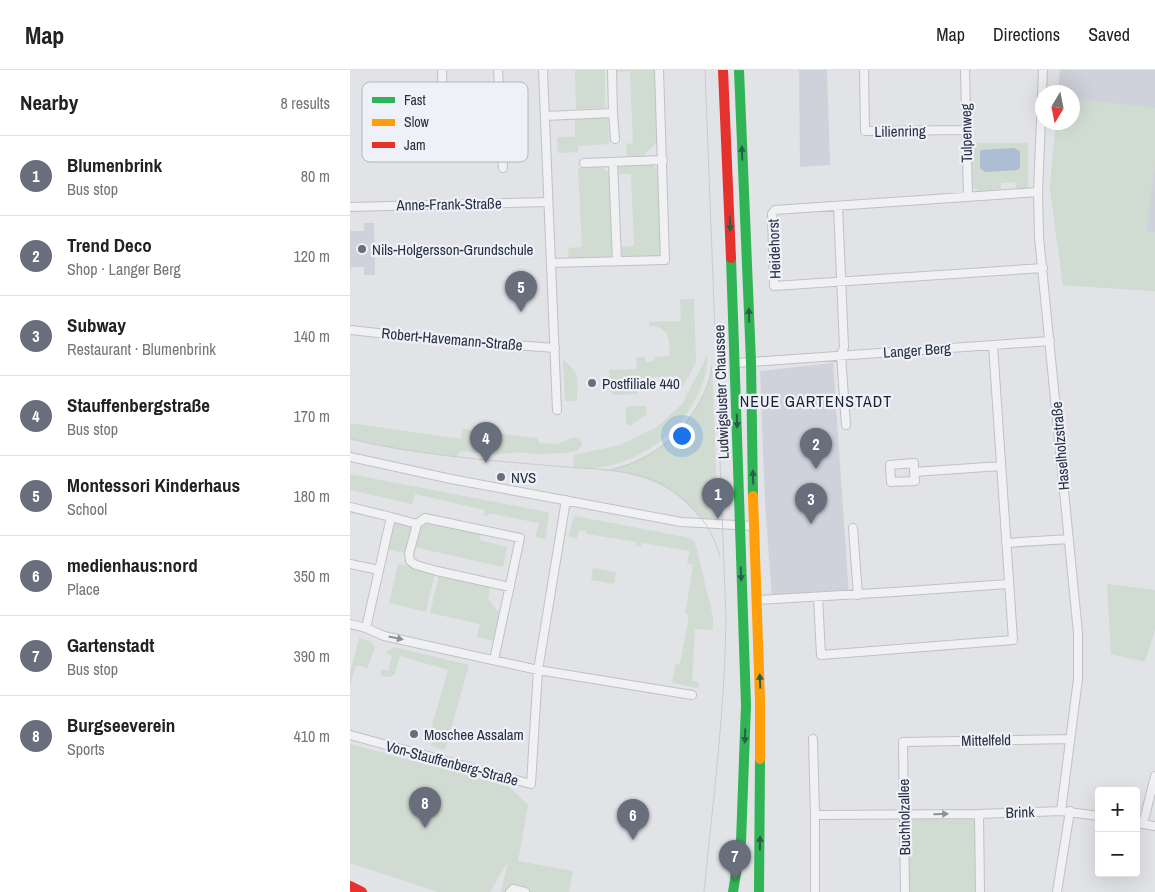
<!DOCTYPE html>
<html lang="en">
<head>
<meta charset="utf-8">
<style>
	:root { --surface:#fff; --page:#f2f2f2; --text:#222; --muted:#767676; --line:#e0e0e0; --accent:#686e7b }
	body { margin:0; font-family:"Archivo Narrow",sans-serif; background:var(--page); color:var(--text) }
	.controls { position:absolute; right:15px; bottom:15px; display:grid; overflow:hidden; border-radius:5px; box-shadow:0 5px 20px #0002 }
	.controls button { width:45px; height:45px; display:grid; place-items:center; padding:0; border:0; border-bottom:1px solid var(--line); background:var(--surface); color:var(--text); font:25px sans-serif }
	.compass { position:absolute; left:685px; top:15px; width:45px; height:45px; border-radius:50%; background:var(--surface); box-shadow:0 5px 20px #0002; rotate:190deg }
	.you { position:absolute; left:331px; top:365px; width:18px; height:18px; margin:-12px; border:4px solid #fff; border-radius:50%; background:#1a73e8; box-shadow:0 0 0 8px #1a73e833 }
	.badge { display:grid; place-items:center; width:32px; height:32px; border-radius:50%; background:var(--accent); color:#fff; font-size:16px; font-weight:700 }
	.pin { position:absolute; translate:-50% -41px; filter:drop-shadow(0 1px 2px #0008) }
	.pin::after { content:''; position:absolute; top:26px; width:18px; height:15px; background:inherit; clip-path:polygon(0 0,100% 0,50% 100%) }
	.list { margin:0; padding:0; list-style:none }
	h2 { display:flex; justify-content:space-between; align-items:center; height:65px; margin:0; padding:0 20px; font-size:21px }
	h2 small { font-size:16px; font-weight:400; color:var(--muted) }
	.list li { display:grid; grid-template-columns:32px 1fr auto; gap:15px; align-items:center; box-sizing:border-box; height:80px; padding:0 20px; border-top:1px solid var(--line) }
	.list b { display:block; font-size:19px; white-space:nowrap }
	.list p { margin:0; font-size:16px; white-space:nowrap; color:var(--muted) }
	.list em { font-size:16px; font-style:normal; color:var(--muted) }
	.map { position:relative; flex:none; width:805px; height:822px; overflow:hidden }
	header { display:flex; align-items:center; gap:30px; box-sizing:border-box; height:70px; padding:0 25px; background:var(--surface); border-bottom:1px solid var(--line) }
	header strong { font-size:24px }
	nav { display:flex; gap:28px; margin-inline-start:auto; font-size:18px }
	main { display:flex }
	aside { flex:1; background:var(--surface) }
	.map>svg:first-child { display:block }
</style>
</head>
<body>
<header>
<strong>Map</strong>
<nav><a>Map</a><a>Directions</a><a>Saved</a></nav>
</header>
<main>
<aside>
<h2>Nearby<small>8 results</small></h2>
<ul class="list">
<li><span class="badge">1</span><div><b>Blumenbrink</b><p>Bus stop</p></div><em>80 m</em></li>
<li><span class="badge">2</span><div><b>Trend Deco</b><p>Shop · Langer Berg</p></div><em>120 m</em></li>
<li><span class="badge">3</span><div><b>Subway</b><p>Restaurant · Blumenbrink</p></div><em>140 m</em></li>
<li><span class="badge">4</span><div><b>Stauffenbergstraße</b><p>Bus stop</p></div><em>170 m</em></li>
<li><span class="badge">5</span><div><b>Montessori Kinderhaus</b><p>School</p></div><em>180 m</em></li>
<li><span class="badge">6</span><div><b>medienhaus:nord</b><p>Place</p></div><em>350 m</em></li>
<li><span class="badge">7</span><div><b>Gartenstadt</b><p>Bus stop</p></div><em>390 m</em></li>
<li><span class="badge">8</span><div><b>Burgseeverein</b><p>Sports</p></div><em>410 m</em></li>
</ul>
</aside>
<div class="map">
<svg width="805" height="822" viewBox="0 0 805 822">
	<rect width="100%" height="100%" fill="#e1e3e7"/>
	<path fill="#cfd2da" d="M449 0H477L480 95 450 97Z
		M710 0H805V221L713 215 700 117 706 53 722 52V22H708Z
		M14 153H24L25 205H14V197H1L0 205V161H14Z
		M483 293 499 526 422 529 415 432 410 301Z"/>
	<path fill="#d0dbd1" d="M225 0H255V38L226 39Z
		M266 0H305L308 71 293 86 277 87 276 74 283 73 280 1 266 2Z
		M723 28 805 38V97L796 161 805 162V221L713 215 700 117 706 53 722 52Z
		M225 47H258L259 74 228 76V82L208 83 207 67H225Z
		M620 73H678V118L666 119 665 112 651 113V119L628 121 621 115Z
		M302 94 308 101 311 183 306 186 272 187 271 177 284 176 281 104H269L268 96Z
		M252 97 260 104 262 187 219 189 218 178 232 177 228 98Z
		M330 229H344L346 288V292L332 318 327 306 288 308V324L264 325 260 321 259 300 287 299 286 287H295L296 292 304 291V287L319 286C321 269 319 256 299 256V252L331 251Z
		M357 286C358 302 353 312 347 326 325 372 273 403 223 398L224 385 270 375 307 357 332 334Z
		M213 290C232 304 227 310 227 331H215Z
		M362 292 368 454 354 453C327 418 299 405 255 400 296 393 333 366 351 328 354 323 358 317 359 311 361 305 361 298 362 292Z
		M278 336H296L297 344 280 356 276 353V338Z
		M0 353 111 369 113 359 187 368 190 373 207 374 224 367 230 370 232 375 228 380 217 383 185 384 169 382 144 385 111 381 106 387 53 380 0 369Z
		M0 404 197 442 199 445 195 469 185 467 189 455 188 453 139 443 138 446 133 445 134 440 65 424 62 434 0 420Z
		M225 446 340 468 345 472 363 547V560L345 559 342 611 349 612 348 618 322 613 326 593 330 594 339 545 335 544 343 495 337 493 340 481 292 473 291 476H286V472L237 464V461L229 460 227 468 219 467 223 448Z
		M41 447 67 454 59 484 33 478Z
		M75 451 131 462 129 470 157 477 153 497 64 477 70 455Z
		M48 494 85 503 76 542 39 533Z
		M243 498 266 502 264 514 241 510Z
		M89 505 140 517 138 529 150 544 144 571 127 567 130 554 80 543Z
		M757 514 805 520V560L795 592 761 584Z
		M9 568 21 571 25 577 18 597 16 598 8 595 5 597 0 616V603Z
		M44 577 119 595 95 680 81 676 84 664 80 662 98 600 50 586 45 604 40 607 31 606V599L38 601 42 586 36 584V582Z
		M0 674 158 716 178 735 168 791 223 801 219 822H151L158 791 140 822H88L0 793Z
		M629 744 630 822H555L553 745Z"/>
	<path fill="#adbed4" d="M664 78 670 81V97L668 100 635 102 630 98V82L631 80Z"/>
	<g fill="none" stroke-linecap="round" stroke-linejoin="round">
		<g stroke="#bfc1c5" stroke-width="10">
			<path id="street" d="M92 0 93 33 150 31 151 70 22 76 20 22 93 19
				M148 0 150 31
				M193 0 207 340
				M514 0 515 61 616 60
				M615 0 618 126
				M693 0 688 122 689 167 728 563V609L711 741
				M263 43 265 69
				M195 46 263 43 262 0
				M151 70 153 98
				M263 92 267 191
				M234 93 313 90
				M688 122 425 140 422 144 424 216 693 198
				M488 136 494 277 491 285 496 355
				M0 137 198 132
				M201 193 315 190 309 0
				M0 260 83 269 205 278
				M386 293 700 271
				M0 387 101 409 331 452 404 456
				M564 402 565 411 541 412 540 395 564 393V402L651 396
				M0 437 41 447
				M503 458 508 525
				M656 473 719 469
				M0 494 29 500
				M468 527 471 585 663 570 643 275
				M407 530 544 522 658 514
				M0 554 16 558 34 566 188 600 342 625
				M16 558 41 447 67 454
				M144 590 170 468 75 448 67 454 59 484 60 491 66 495 87 501 160 517
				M0 665 181 714 188 600 216 430
				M463 669 465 745V822
				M465 745 629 744
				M786 753 805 756
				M793 754 805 706
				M160 822 163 819 175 822
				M555 822 553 672 720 669
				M630 822 629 744 711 741 749 746
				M707 822 720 741"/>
		</g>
		<use href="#street" stroke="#f1f1f3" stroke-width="8"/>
		<path stroke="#30b455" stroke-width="10" d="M389 0 401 292 403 426
			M381 188 396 635 391 772 383 822
			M409 822 410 689"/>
		<path stroke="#ff9f0a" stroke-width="10" d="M403 426 410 630V689"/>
		<path stroke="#e5322d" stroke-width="10" d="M373 0 381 188
			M0 816 12 822"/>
		<path stroke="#cacbce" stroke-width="1" d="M0 369C67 385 136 390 204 396 237 399 273 398 305 411 335 424 363 455 370 487
			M263 399C310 390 355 344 362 297
			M354 822C363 731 375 640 376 548L355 0"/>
	</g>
	<defs><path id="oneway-solid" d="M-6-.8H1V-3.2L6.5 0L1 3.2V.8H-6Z" transform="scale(1.25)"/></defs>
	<g fill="#2a5e48">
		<use href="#oneway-solid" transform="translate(392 83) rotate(-92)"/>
		<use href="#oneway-solid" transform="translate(380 154) rotate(88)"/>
		<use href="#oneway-solid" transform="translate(399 245) rotate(-92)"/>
		<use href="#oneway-solid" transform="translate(387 351) rotate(88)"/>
		<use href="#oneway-solid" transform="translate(403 407) rotate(-92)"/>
		<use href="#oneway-solid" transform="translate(391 504) rotate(88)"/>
		<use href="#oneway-solid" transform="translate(410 611) rotate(-92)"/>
		<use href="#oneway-solid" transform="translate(395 666) rotate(92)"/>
		<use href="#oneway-solid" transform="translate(410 773) rotate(-89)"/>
	</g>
	<g fill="#8c909a">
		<use href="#oneway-solid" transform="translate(46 568) rotate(12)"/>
		<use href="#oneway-solid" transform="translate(591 744) rotate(-1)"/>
	</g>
	<g fill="#686e7b" stroke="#eef1f7" stroke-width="2">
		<circle cx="12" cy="179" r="5"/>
		<circle cx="242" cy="313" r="5"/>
		<circle cx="151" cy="407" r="5"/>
		<circle cx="64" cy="664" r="5"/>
	</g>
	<g text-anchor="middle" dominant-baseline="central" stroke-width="4.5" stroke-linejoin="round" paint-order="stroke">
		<g font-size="15" fill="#272f41" stroke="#eef1f7">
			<text transform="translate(550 61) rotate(-1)">Lilienring</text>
			<text transform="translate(616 63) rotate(-91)">Tulpenweg</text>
			<text transform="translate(99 134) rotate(-1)">Anne-Frank-Straße</text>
			<text transform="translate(424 179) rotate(-92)">Heidehorst</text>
			<text transform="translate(102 269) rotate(5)">Robert-Havemann-Straße</text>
			<text transform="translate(567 280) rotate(-4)">Langer Berg</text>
			<text transform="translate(371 322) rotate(-92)">Ludwigsluster Chaussee</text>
			<text transform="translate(710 376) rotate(-95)">Haselholzstraße</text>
			<text transform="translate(636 670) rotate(-1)">Mittelfeld</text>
			<text transform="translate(102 693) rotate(15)">Von-Stauffenberg-Straße</text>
			<text transform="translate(670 742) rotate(-2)">Brink</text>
			<text transform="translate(554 747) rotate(-91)">Buchholzallee</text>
		</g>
		<g font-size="15" fill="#272f41" stroke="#eef1f7" text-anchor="start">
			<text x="22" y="179">Nils-Holgersson-Grundschule</text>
			<text x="252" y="313">Postfiliale 440</text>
			<text x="161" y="407">NVS</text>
			<text x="74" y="664">Moschee Assalam</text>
		</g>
		<g font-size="16" letter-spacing="1" fill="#192032" stroke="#eef1f7">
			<text x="466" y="331">NEUE GARTENSTADT</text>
		</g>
	</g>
	<rect x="12" y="12" width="166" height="80" rx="8" fill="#eef1f7" stroke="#b2b7c0" stroke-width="1"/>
	<rect x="22" y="27" width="23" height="6" fill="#30b455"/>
	<rect x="22" y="49" width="23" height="7" fill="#ff9f0a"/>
	<rect x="22" y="72" width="23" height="6" fill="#e5322d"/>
	<g font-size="14" fill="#272f41">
		<text x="54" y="35">Fast</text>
		<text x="54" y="57">Slow</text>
		<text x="54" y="80">Jam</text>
	</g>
</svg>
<div class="controls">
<button>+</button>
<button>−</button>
</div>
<svg class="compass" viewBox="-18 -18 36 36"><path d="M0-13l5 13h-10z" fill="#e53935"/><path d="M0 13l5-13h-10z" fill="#767676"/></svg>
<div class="you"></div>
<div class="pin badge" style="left:368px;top:449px">1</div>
<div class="pin badge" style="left:466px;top:399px">2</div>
<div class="pin badge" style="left:461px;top:454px">3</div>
<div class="pin badge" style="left:136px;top:393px">4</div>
<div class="pin badge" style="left:171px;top:242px">5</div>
<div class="pin badge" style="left:283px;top:770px">6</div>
<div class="pin badge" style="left:385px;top:811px">7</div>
<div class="pin badge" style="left:75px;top:758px">8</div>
</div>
</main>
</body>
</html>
